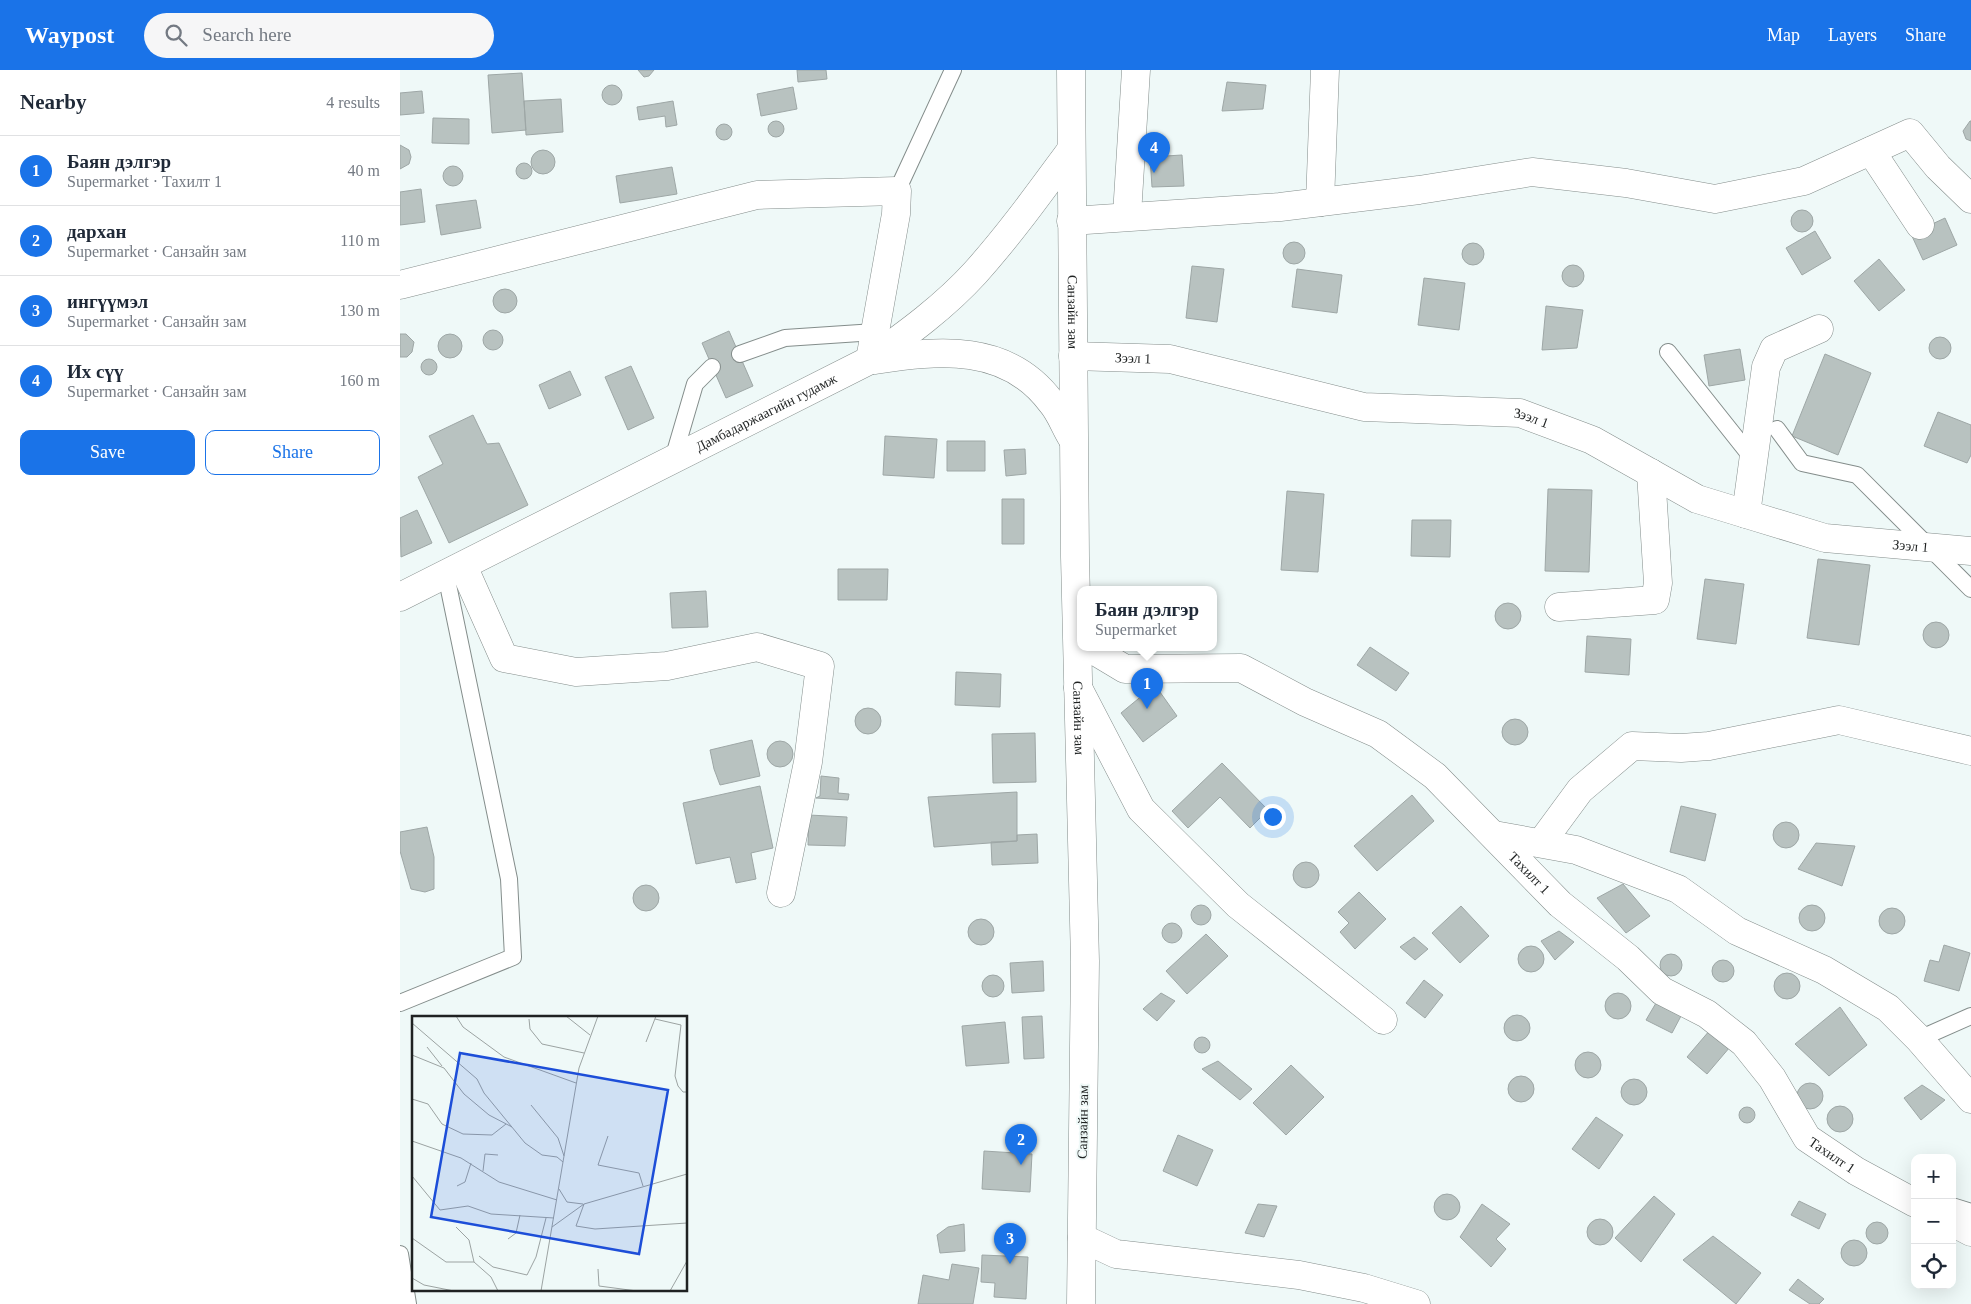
<!DOCTYPE html>
<html lang="en">
<head>
<meta charset="utf-8">
<style>
	:root { --surface:#fff; --page:#f6f6f7; --text:#1f2937; --muted:#747a83; --line:#e0e1e3; --accent:#1a73e8 }
	body { margin:0; font-family:Georgia,serif; background:var(--page); color:var(--text) }
	.controls { position:absolute; right:15px; bottom:15px; display:grid; overflow:hidden; border-radius:10px; box-shadow:0 5px 20px #0002 }
	.controls button { width:45px; height:45px; display:grid; place-items:center; padding:0; border:0; border-bottom:1px solid var(--line); background:var(--surface); color:var(--text); font:25px sans-serif }
	.you { position:absolute; left:872px; top:746px; width:18px; height:18px; margin:-12px; border:4px solid #fff; border-radius:50%; background:#1a73e8; box-shadow:0 0 0 8px #1a73e833 }
	.badge { display:grid; place-items:center; width:32px; height:32px; border-radius:50%; background:var(--accent); color:#fff; font-size:16px; font-weight:700 }
	.pin { position:absolute; translate:-50% -41px; filter:drop-shadow(0 1px 2px #0008) }
	.pin::after { content:''; position:absolute; top:26px; width:18px; height:15px; background:inherit; clip-path:polygon(0 0,100% 0,50% 100%) }
	.popup { position:absolute; left:677px; top:516px; width:140px; height:65px; box-sizing:border-box; display:grid; place-content:center; border-radius:10px; background:var(--surface); filter:drop-shadow(0 1px 4px #0005); font-size:16px; white-space:nowrap; color:var(--muted) }
	.popup b { font-size:19px; color:var(--text) }
	.popup::after { content:''; position:absolute; left:50%; top:100%; margin-left:-10px; border:10px solid transparent; border-top-color:var(--surface) }
	.list { margin:0; padding:0; list-style:none }
	h2 { display:flex; justify-content:space-between; align-items:center; height:65px; margin:0; padding:0 20px; font-size:21px }
	h2 small { font-size:16px; font-weight:400; color:var(--muted) }
	.list li { display:grid; grid-template-columns:32px 1fr auto; gap:15px; align-items:center; box-sizing:border-box; height:70px; padding:0 20px; border-top:1px solid var(--line) }
	.list b { display:block; font-size:19px; white-space:nowrap }
	.list p { margin:0; font-size:16px; white-space:nowrap; color:var(--muted) }
	.list em { font-size:16px; font-style:normal; color:var(--muted) }
	.actions { display:flex; gap:10px; padding:15px 20px }
	.actions a { flex:1; padding:11px 0; border:1px solid var(--accent); border-radius:10px; text-align:center; font-size:18px; color:var(--accent) }
	.actions .main { background:var(--accent); color:#fff }
	.icon { flex:none; width:28px; height:28px; fill:none; stroke:currentColor; stroke-width:2; stroke-linecap:round; stroke-linejoin:round }
	.map { position:relative; flex:none; width:1571px; height:1234px; overflow:hidden }
	header { display:flex; align-items:center; gap:30px; box-sizing:border-box; height:70px; padding:0 25px; background:var(--accent); color:#fff }
	header strong { font-size:24px }
	nav { display:flex; gap:28px; margin-inline-start:auto; font-size:18px }
	.search { width:350px; height:45px; background:var(--page); display:flex; align-items:center; gap:12px; box-sizing:border-box; padding:0 18px; border-radius:28px; color:var(--muted); font-size:19px }
	main { display:flex }
	aside { flex:1; background:var(--surface) }
	.map>svg:first-child { display:block }
</style>
</head>
<body>
<header>
<strong>Waypost</strong>
<div class="search"><svg class="icon" aria-label="search" viewBox="0 0 24 24"><circle cx="10" cy="10" r="6"/><path d="M15 15l6 6"/></svg>Search here</div>
<nav><a>Map</a><a>Layers</a><a>Share</a></nav>
</header>
<main>
<aside>
<h2>Nearby<small>4 results</small></h2>
<ul class="list">
<li><span class="badge">1</span><div><b>Баян дэлгэр</b><p>Supermarket · Тахилт 1</p></div><em>40 m</em></li>
<li><span class="badge">2</span><div><b>дархан</b><p>Supermarket · Санзайн зам</p></div><em>110 m</em></li>
<li><span class="badge">3</span><div><b>ингүүмэл</b><p>Supermarket · Санзайн зам</p></div><em>130 m</em></li>
<li><span class="badge">4</span><div><b>Их сүү</b><p>Supermarket · Санзайн зам</p></div><em>160 m</em></li>
</ul>
<div class="actions"><a class="main">Save</a><a>Share</a></div>
</aside>
<div class="map">
<svg width="1571" height="1234" viewBox="0 0 1571 1234">
	<rect width="100%" height="100%" fill="#eff9f8"/>
	<path fill="#b8c2c0" stroke="#9ea7a6" d="M238 0H254L249 6 244 7Z
		M397 0H426L427 9 398 12Z
		M122 3 126 60 92 63 88 5Z
		M827 12 866 15 863 39 822 41Z
		M202 25a10 10 0 1 1 20 0a10 10 0 1 1-20 0Z
		M393 17 397 39 361 46 357 24Z
		M22 21 24 43 0 45V23Z
		M161 29 163 62 126 65 124 31Z
		M273 31 277 55 266 57 265 46 239 50 237 37Z
		M33 48 69 49V74L32 73Z
		M1570 51H1571V71L1566 69 1563 61Z
		M368 59a8 8 0 1 1 16 0a8 8 0 1 1-16 0Z
		M316 62a8 8 0 1 1 16 0a8 8 0 1 1-16 0Z
		M0 75 9 80 11 87 9 94 0 99Z
		M131 92a12 12 0 1 1 24 0a12 12 0 1 1-24 0Z
		M782 85 784 116 752 117 750 87Z
		M116 101a8 8 0 1 1 16 0a8 8 0 1 1-16 0Z
		M43 106a10 10 0 1 1 20 0a10 10 0 1 1-20 0Z
		M272 97 277 124 220 133 216 106Z
		M21 119 25 152 0 155V122Z
		M76 130 81 158 41 165 36 135Z
		M1391 151a11 11 0 1 1 22 0a11 11 0 1 1-22 0Z
		M1545 148 1557 175 1523 190 1511 164Z
		M1415 161 1431 188 1402 205 1386 178Z
		M883 183a11 11 0 1 1 22 0a11 11 0 1 1-22 0Z
		M1062 184a11 11 0 1 1 22 0a11 11 0 1 1-22 0Z
		M1479 189 1505 220 1479 241 1454 211Z
		M1162 206a11 11 0 1 1 22 0a11 11 0 1 1-22 0Z
		M792 196 824 199 817 252 786 248Z
		M897 199 942 205 937 243 892 237Z
		M1024 208 1065 213 1059 260 1018 255Z
		M93 231a12 12 0 1 1 24 0a12 12 0 1 1-24 0Z
		M1146 236 1183 240 1177 278 1142 280Z
		M83 270a10 10 0 1 1 20 0a10 10 0 1 1-20 0Z
		M329 261 353 316 326 328 302 273Z
		M0 264H6L14 272 12 282 7 287H0Z
		M38 276a12 12 0 1 1 24 0a12 12 0 1 1-24 0Z
		M1529 278a11 11 0 1 1 22 0a11 11 0 1 1-22 0Z
		M1340 279 1345 310 1309 316 1304 285Z
		M1425 284 1471 303 1438 385 1392 366Z
		M21 297a8 8 0 1 1 16 0a8 8 0 1 1-16 0Z
		M231 296 254 348 228 360 205 307Z
		M170 301 181 325 149 339 139 315Z
		M1538 342 1571 355V385L1567 393 1524 376Z
		M73 345 87 374 99 373 128 435 49 473 18 407 43 394 29 366Z
		M485 366 537 369 534 408 483 405Z
		M547 371H585V401H547Z
		M625 379 626 404 606 406 604 380Z
		M1148 419 1192 420 1189 502 1145 501Z
		M887 421 924 424 918 502 881 500Z
		M602 429H624V474H602Z
		M17 440 32 473 1 487 0 448Z
		M1012 450H1051L1050 487 1011 486Z
		M1418 489 1470 495 1459 575 1407 568Z
		M438 499H488L487 530H438Z
		M1305 509 1344 514 1336 574 1297 569Z
		M306 521 308 557 272 558 270 523Z
		M1095 546a13 13 0 1 1 26 0a13 13 0 1 1-26 0Z
		M1523 565a13 13 0 1 1 26 0a13 13 0 1 1-26 0Z
		M1187 566 1231 569 1229 605 1185 602Z
		M970 577 1009 603 996 621 957 595Z
		M556 602 601 604 600 637 555 635Z
		M755 615 777 646 743 672 721 643Z
		M455 651a13 13 0 1 1 26 0a13 13 0 1 1-26 0Z
		M1102 662a13 13 0 1 1 26 0a13 13 0 1 1-26 0Z
		M635 663 636 712 593 713 592 664Z
		M352 670 360 706 320 715 314 699 310 680Z
		M367 684a13 13 0 1 1 26 0a13 13 0 1 1-26 0Z
		M822 693 868 740 850 758 820 727 788 758 772 741Z
		M421 706 439 708 438 723 449 724 448 730 416 728 420 726Z
		M360 716 373 778 351 783 356 809 336 813 330 787 296 794 283 733Z
		M617 722V771L534 777 528 727Z
		M1012 725 1034 751 977 801 954 776Z
		M1281 736 1316 744 1305 791 1270 782Z
		M409 745 447 747 445 776 408 775Z
		M1373 765a13 13 0 1 1 26 0a13 13 0 1 1-26 0Z
		M27 757 34 787V819L25 822 11 819 0 781V762Z
		M637 764 638 793 592 795 591 772 617 771V765Z
		M1416 773 1455 776 1442 816 1398 799Z
		M893 805a13 13 0 1 1 26 0a13 13 0 1 1-26 0Z
		M1223 814 1250 846 1226 863 1197 828Z
		M233 828a13 13 0 1 1 26 0a13 13 0 1 1-26 0Z
		M959 822 986 849 955 879 940 862 949 853 938 842Z
		M1399 848a13 13 0 1 1 26 0a13 13 0 1 1-26 0Z
		M791 845a10 10 0 1 1 20 0a10 10 0 1 1-20 0Z
		M1061 836 1089 866 1060 893 1032 863Z
		M1479 851a13 13 0 1 1 26 0a13 13 0 1 1-26 0Z
		M568 862a13 13 0 1 1 26 0a13 13 0 1 1-26 0Z
		M762 863a10 10 0 1 1 20 0a10 10 0 1 1-20 0Z
		M1159 861 1174 872 1155 890 1141 871Z
		M806 864 828 886 787 924 766 901Z
		M1014 867 1028 879 1015 890 1000 877Z
		M1544 875 1570 883 1559 921 1524 911 1530 890 1539 892Z
		M1118 889a13 13 0 1 1 26 0a13 13 0 1 1-26 0Z
		M1260 895a11 11 0 1 1 22 0a11 11 0 1 1-22 0Z
		M1312 901a11 11 0 1 1 22 0a11 11 0 1 1-22 0Z
		M643 891 644 921 612 923 610 893Z
		M1374 916a13 13 0 1 1 26 0a13 13 0 1 1-26 0Z
		M582 916a11 11 0 1 1 22 0a11 11 0 1 1-22 0Z
		M1024 910 1043 925 1025 948 1006 933Z
		M761 923 775 931 757 951 743 939Z
		M1205 936a13 13 0 1 1 26 0a13 13 0 1 1-26 0Z
		M1256 933 1281 946 1272 963 1246 950Z
		M1440 937 1467 975 1429 1006 1395 974Z
		M1104 958a13 13 0 1 1 26 0a13 13 0 1 1-26 0Z
		M642 946 644 988 624 989 622 947Z
		M605 952 609 993 566 996 562 956Z
		M1310 960 1330 977 1307 1004 1287 987Z
		M794 975a8 8 0 1 1 16 0a8 8 0 1 1-16 0Z
		M1175 995a13 13 0 1 1 26 0a13 13 0 1 1-26 0Z
		M818 991 852 1019 840 1030 802 999Z
		M891 995 924 1027 886 1065 853 1033Z
		M1108 1019a13 13 0 1 1 26 0a13 13 0 1 1-26 0Z
		M1221 1022a13 13 0 1 1 26 0a13 13 0 1 1-26 0Z
		M1397 1026a13 13 0 1 1 26 0a13 13 0 1 1-26 0Z
		M1522 1015 1545 1030 1521 1050 1504 1028Z
		M1427 1049a13 13 0 1 1 26 0a13 13 0 1 1-26 0Z
		M1339 1045a8 8 0 1 1 16 0a8 8 0 1 1-16 0Z
		M1196 1047 1223 1065 1199 1099 1172 1079Z
		M778 1065 813 1080 797 1116 763 1101Z
		M584 1081 632 1084 630 1122 582 1119Z
		M1034 1137a13 13 0 1 1 26 0a13 13 0 1 1-26 0Z
		M1254 1126 1275 1144 1241 1192 1215 1168Z
		M1399 1131 1426 1144 1419 1159 1391 1145Z
		M858 1134 877 1136 864 1167 845 1163Z
		M1082 1134 1110 1154 1096 1169 1106 1179 1091 1197 1060 1167Z
		M1187 1162a13 13 0 1 1 26 0a13 13 0 1 1-26 0Z
		M1466 1163a11 11 0 1 1 22 0a11 11 0 1 1-22 0Z
		M564 1154 565 1181 540 1183 537 1165 548 1157Z
		M1313 1166 1361 1203 1336 1234 1283 1190Z
		M1441 1183a13 13 0 1 1 26 0a13 13 0 1 1-26 0Z
		M582 1185 628 1187 626 1229 594 1227 595 1213 581 1212Z
		M552 1194 579 1198 573 1234H518L523 1205 549 1210Z
		M1398 1209 1424 1229 1419 1234H1410L1389 1220Z"/>
	<g fill="none" stroke-linecap="round" stroke-linejoin="round">
		<g stroke="#848d8b" stroke-width="18">
			<path id="lane" d="M497 121 553 0
				M1268 282 1353 389
				M340 284 385 268 475 262
				M1377 359 1402 393 1457 405 1571 519
				M273 389 295 314 312 297
				M0 933 113 887 109 809 46 505
				M1519 969 1571 946
				M1552 1136 1571 1142
				M0 1184 8 1234"/>
		</g>
		<g stroke="#848d8b" stroke-width="29">
			<g id="street">
				<path d="M1471 81 1520 155"/>
				<path d="M920 132 925 0"/>
				<path d="M727 145 736 0"/>
				<path d="M671 151 880 137 1019 120 1132 102 1226 113 1315 129 1404 111 1510 63 1538 97 1571 129"/>
				<path d="M0 215 357 125 497 121 496 144 470 290"/>
				<path id="s1" d="M673 286 770 289 964 337 1120 343 1192 370 1297 429 1346 444 1425 468 1571 481"/>
				<path d="M1346 444 1366 297 1374 279 1419 259"/>
				<path d="M63 496 104 588 176 602 267 596 357 577 420 596 408 692 381 823"/>
				<path d="M1159 537 1255 530 1258 513 1251 403"/>
				<path id="s2" d="M690 578 725 599 841 598 905 632 978 664 1035 706 1160 834 1228 888 1262 921 1307 944 1344 973 1372 1008 1407 1068 1456 1101 1515 1133"/>
				<path d="M678 618 741 739 838 835 983 950"/>
				<path d="M1094 765 1176 780 1278 819 1337 861 1424 900 1488 938 1519 969 1571 1029"/>
				<path d="M1141 773 1180 720 1232 676 1281 678 1309 676 1439 650 1571 681"/>
				<path d="M1552 1152 1571 1162"/>
				<path d="M682 1168 716 1184 899 1205 964 1218 1016 1234"/>
			</g>
		</g>
		<g stroke="#848d8b" stroke-width="29">
			<g id="secondary">
				<path id="s3" d="M671 0 675 487 685 891 681 1234"/>
				<path d="M475 290C539 280 607 273 651 332 660 342 665 357 672 368"/>
				<path id="s4" d="M0 527 470 290C507 264 545 236 575 203 610 164 640 122 671 80"/>
			</g>
		</g>
		<use href="#lane" stroke="#fff" stroke-width="16"/>
		<use href="#street" stroke="#fff" stroke-width="28"/>
		<use href="#secondary" stroke="#fff" stroke-width="28"/>
	</g>
	<g text-anchor="middle" dominant-baseline="central" stroke-width="4" stroke-linejoin="round" paint-order="stroke">
		<g font-size="14" fill="#1f2222" stroke="#eff9f8">
			<text stroke="none"><textPath href="#s3" startOffset="242">Санзайн зам</textPath></text>
			<text stroke="none"><textPath href="#s1" startOffset="60">Зээл 1</textPath></text>
			<text stroke="none"><textPath href="#s4" startOffset="410">Дамбадаржаагийн гудамж</textPath></text>
			<text stroke="none"><textPath href="#s1" startOffset="465">Зээл 1</textPath></text>
			<text stroke="none"><textPath href="#s1" startOffset="870">Зээл 1</textPath></text>
			<text stroke="none"><textPath href="#s3" startOffset="648">Санзайн зам</textPath></text>
			<text stroke="none"><textPath href="#s2" startOffset="515">Тахилт 1</textPath></text>
			<text transform="translate(683 1052) rotate(-89)">Санзайн зам</text>
			<text stroke="none"><textPath href="#s2" startOffset="935">Тахилт 1</textPath></text>
		</g>
	</g>
	<g transform="translate(12 946)">
		<rect width="275" height="275" fill="#eff9f8"/>
		<path fill="none" stroke="#9ca3a2" stroke-width="1" d="M44 0 51 11 92 41 164 67M154 0 178 19M117 3 118 13 130 28 172 37M243 3 269 9 263 60 266 70 271 76H275M0 7 65 63 72 77 113 127 130 139 145 141 151 146M234 26 244 0M15 31 30 50M0 39 32 52 52 78 77 99 100 111M0 83 16 88 30 108 51 118 80 119 94 108M119 89 146 122 152 140M196 120 186 149 227 157 231 170M0 125 49 142 87 166 145 184M71 155 73 138 86 139M0 160 28 194 56 190 79 198 142 202M45 170 53 166 59 147M147 173 155 186 171 188M172 188 164 210 183 213 275 207M44 211 57 224 62 246M140 211 172 188 275 158M0 222 34 246H62L79 261 86 275M96 223 104 217 108 199M67 240 81 251 115 259 124 241 134 202M186 253 187 270 225 275M0 262 12 269 42 275M129 275 167 52 186 0M258 275 275 245"/>
		<path fill="#1d4ed8" fill-opacity="0.15" stroke="#1d4ed8" stroke-width="2.5" d="M48 37 256 74 227 238 19 201Z"/>
		<rect width="275" height="275" fill="none" stroke="#1f2222" stroke-width="2.5"/>
	</g>
</svg>
<div class="controls">
<button>+</button>
<button>−</button>
<button><svg class="icon" aria-label="locate" viewBox="0 0 24 24"><circle cx="12" cy="12" r="6"/><path d="M12 2v4M12 18v4M2 12h4M18 12h4"/></svg></button>
</div>
<div class="you"></div>
<div class="pin badge" style="left:747px;top:639px">1</div>
<div class="popup"><b>Баян дэлгэр</b>Supermarket</div>
<div class="pin badge" style="left:621px;top:1095px">2</div>
<div class="pin badge" style="left:610px;top:1194px">3</div>
<div class="pin badge" style="left:754px;top:103px">4</div>
</div>
</main>
</body>
</html>
